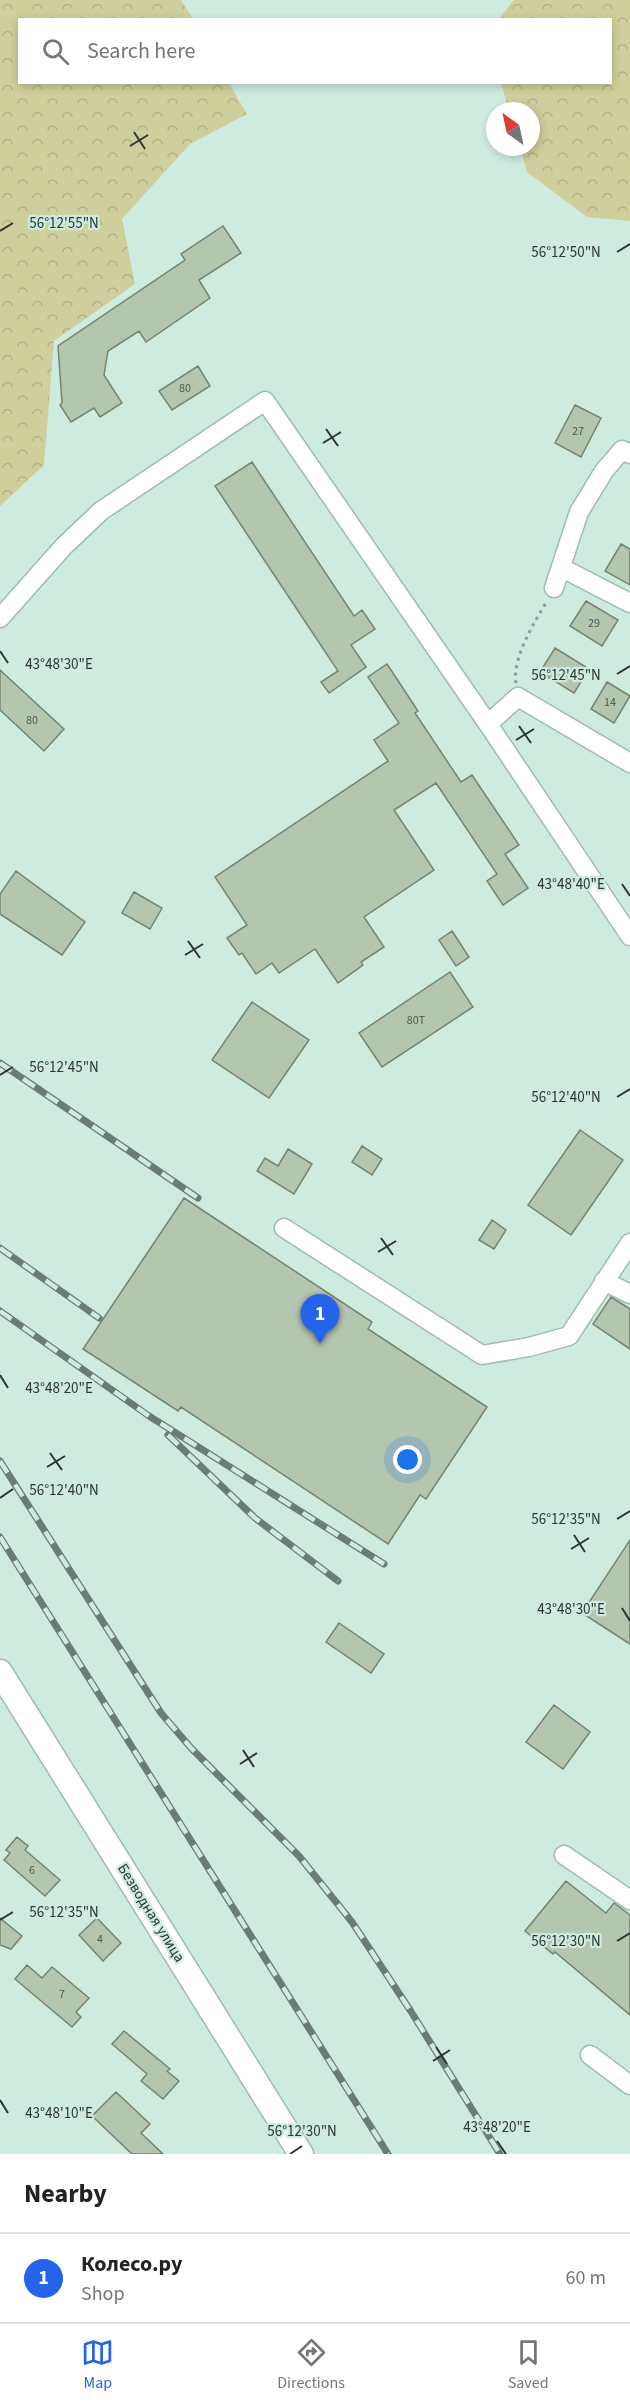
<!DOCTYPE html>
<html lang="en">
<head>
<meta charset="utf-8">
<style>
	:root { --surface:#fff; --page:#f2f2f2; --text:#222; --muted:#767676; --line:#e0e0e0; --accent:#2563eb }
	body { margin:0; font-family:"Source Sans 3",sans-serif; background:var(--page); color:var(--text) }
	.compass { position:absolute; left:486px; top:102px; width:54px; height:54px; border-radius:50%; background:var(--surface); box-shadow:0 3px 9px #0003; rotate:327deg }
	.you { position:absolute; left:408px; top:1460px; width:21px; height:21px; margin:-15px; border:4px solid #fff; border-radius:50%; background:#1a73e8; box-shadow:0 0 0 9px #1a73e833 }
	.badge { display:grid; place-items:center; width:39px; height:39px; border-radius:50%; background:var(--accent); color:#fff; font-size:20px; font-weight:700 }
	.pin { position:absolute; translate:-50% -50px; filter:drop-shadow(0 2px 3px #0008) }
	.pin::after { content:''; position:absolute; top:32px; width:21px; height:18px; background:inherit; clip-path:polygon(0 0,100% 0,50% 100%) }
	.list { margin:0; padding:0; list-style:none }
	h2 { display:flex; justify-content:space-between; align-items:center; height:78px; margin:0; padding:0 24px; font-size:26px }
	h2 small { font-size:20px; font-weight:400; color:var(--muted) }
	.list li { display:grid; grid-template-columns:39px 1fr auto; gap:18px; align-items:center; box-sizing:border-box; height:90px; padding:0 24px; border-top:2px solid var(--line) }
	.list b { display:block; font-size:22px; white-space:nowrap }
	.list p { margin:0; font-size:20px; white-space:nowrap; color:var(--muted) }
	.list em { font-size:20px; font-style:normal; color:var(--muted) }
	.icon { flex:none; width:33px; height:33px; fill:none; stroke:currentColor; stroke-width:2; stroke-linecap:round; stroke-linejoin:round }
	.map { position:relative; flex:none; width:630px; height:2154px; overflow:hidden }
	.search { position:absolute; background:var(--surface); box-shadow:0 3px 9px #0003; left:18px; right:18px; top:18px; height:66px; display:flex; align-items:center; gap:15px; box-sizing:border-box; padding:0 21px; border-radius:0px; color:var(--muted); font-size:22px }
	.sheet { height:168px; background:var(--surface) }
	nav { display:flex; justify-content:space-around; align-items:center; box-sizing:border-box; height:84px; border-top:2px solid var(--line); background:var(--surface); font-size:16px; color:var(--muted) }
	nav a { display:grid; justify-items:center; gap:3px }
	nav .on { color:var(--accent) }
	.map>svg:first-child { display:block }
</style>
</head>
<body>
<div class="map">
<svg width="630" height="2154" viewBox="0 0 630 2154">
	<defs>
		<pattern id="forest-crowns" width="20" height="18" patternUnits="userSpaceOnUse" patternTransform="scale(1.5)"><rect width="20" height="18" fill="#cfcf9d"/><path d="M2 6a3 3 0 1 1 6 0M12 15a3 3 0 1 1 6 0" fill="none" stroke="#b2b288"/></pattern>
	</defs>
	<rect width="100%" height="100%" fill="#ceebe0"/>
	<path fill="url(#forest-crowns)" d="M0 0H181L193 19 20 20V82L229 83 247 114 190 144 122 219 135 284 54 341 44 465 0 506Z
		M514 0H630V221L587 217 527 172 520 147H531V111H509L501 83 610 82V20L499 19Z"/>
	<path fill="#b4c5b0" stroke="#758471" stroke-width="1.5" d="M223 226 241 253 199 280 210 298 146 342 139 331 108 351 104 375 122 403 100 417 94 408 71 422 60 405 62 403 58 346 185 260 181 254Z
		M198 366 210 386 172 410 159 391Z
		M575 405 601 418 581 457 555 443Z
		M252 462 354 616 362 610 375 629 351 645 366 667 329 693 321 682 338 671 215 486Z
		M621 544 630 549V585L605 571Z
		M586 601 618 620 602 646 570 626Z
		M555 648 589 669 574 693 540 672Z
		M387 664 418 711 415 713 461 782 472 775 519 845 505 854 528 888 503 905 487 881 497 874 436 783 394 810 434 870 364 917 384 947 361 962 363 965 338 983 315 949 279 973 272 963 256 974 242 953 239 955 227 938 247 925 215 877 388 761 374 740 399 723 368 677Z
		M0 670 64 729 44 751 0 710Z
		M607 682 630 696 614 723 591 709Z
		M16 871 85 922 62 955 0 914V894Z
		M134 892 162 908 150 929 122 913Z
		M452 931 469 957 456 966 439 940Z
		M450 972 473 1007 382 1067 359 1033Z
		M252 1002 309 1040 269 1098 212 1060Z
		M580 1130 623 1160 571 1235 528 1205Z
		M362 1146 382 1159 372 1175 352 1162Z
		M288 1149 312 1164 294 1194 257 1171 265 1158 278 1166Z
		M184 1198 372 1322 368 1329 487 1407 426 1499 420 1495 388 1544 181 1407 178 1411 83 1349Z
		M492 1220 506 1230 494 1249 479 1240Z
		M611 1297 630 1309V1349L593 1324Z
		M630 1540V1644L582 1613Z
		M339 1623 384 1654 371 1673 326 1642Z
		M554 1705 590 1732 563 1769 526 1742Z
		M17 1837 28 1846 25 1850 60 1880 45 1896 4 1860 10 1853 6 1850Z
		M566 1881 606 1913 614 1903 630 1915V2015L555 1952 553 1954 525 1931Z
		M0 1918 22 1936 11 1949 0 1945Z
		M97 1918 121 1943 103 1961 79 1935Z
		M27 1965 42 1978 52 1967 89 1998 76 2012 81 2017 72 2027 15 1979Z
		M124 2031 170 2069 167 2071 179 2081 163 2099 141 2081 147 2074 112 2044Z
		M116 2092 150 2124 141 2133 163 2154H132L92 2116Z"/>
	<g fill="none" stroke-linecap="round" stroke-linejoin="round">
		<g stroke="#a1bcb2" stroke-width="21">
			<path id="minor" d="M562 568 630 603
				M554 588 579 512 604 471 622 450 630 454
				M0 618 64 546 101 511 265 401 488 724 630 936
				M488 724 518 697 630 763
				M284 1228 482 1355 529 1347 569 1336 630 1243
				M604 1281 630 1294
				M564 1855 630 1900
				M590 2055 630 2085"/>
		</g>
		<g stroke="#a1bcb2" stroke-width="27">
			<path id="major" d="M0 1672 301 2154"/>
		</g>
		<path stroke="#879c94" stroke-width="3" stroke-dasharray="3 4.5" stroke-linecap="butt" d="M516 683C512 658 534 623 547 601"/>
		<use href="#minor" stroke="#fff" stroke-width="18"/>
		<use href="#major" stroke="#fff" stroke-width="24"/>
		<g stroke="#6a7c76" stroke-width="7">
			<path id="rail" d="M0 1063 198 1198
				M0 1248 99 1318
				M0 1311 149 1416 384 1564
				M168 1435 255 1518 338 1581
				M0 1461 161 1713 191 1748 299 1856 352 1922 410 2010 500 2154
				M0 1537 388 2154"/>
		</g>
		<use href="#rail" stroke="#ceebe0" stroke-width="4.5" stroke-dasharray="14" stroke-linecap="butt"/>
	</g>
	<path fill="none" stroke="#2b3632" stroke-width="2" d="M134 132 145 149M130 146 148 135M0 231 13 223M617 252 630 244M326 429 338 446M323 443 341 432M0 651 8 663M617 674 630 666M519 726 531 743M516 740 534 729M622 884 630 896M188 941 200 958M185 955 203 944M0 1075 13 1067M617 1097 630 1089M381 1238 393 1255M378 1252 396 1241M0 1375 8 1388M50 1453 62 1470M47 1467 65 1456M0 1498 13 1489M617 1519 630 1511M574 1535 585 1552M571 1549 589 1538M622 1608 630 1621M243 1750 254 1767M240 1764 257 1753M0 1920 13 1912M617 1941 630 1933M436 2047 447 2064M433 2061 450 2050M0 2100 8 2113M497 2141 506 2154M290 2154 302 2146"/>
	<g text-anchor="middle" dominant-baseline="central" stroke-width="4.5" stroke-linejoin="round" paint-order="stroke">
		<g font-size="12" fill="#4d5a52">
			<text x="185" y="388">80</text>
			<text x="578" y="431">27</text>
			<text x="594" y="623">29</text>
			<text x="610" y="702">14</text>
			<text x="32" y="720">80</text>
			<text x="416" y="1020">80Т</text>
			<text x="32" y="1870">6</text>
			<text x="100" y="1939">4</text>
			<text x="62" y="1994">7</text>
		</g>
		<g font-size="15" fill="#2b3632" stroke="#ceebe0">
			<text transform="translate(151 1913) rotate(58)">Безводная улица</text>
		</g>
	</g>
	<g font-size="15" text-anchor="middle" fill="#2b3632" stroke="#ceebe0" stroke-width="4.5" stroke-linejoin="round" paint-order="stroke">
		<text x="64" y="228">56°12'55"N</text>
		<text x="566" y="257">56°12'50"N</text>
		<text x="59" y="669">43°48'30"E</text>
		<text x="566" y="680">56°12'45"N</text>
		<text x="571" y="889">43°48'40"E</text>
		<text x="64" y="1072">56°12'45"N</text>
		<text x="566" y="1102">56°12'40"N</text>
		<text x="59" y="1393">43°48'20"E</text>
		<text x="64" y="1495">56°12'40"N</text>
		<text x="566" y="1524">56°12'35"N</text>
		<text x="571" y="1614">43°48'30"E</text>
		<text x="64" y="1917">56°12'35"N</text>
		<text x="566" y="1946">56°12'30"N</text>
		<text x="59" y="2118">43°48'10"E</text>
		<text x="497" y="2132">43°48'20"E</text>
		<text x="302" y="2136">56°12'30"N</text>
	</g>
</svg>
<svg class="compass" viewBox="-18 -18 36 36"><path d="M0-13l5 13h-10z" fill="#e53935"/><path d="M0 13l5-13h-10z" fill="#767676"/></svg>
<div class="you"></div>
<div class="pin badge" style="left:320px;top:1344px">1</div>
<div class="search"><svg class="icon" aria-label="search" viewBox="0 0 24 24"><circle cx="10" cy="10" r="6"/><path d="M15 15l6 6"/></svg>Search here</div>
</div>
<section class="sheet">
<h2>Nearby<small></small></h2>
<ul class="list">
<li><span class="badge">1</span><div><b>Колесо.ру</b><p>Shop</p></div><em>60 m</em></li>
</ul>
</section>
<nav>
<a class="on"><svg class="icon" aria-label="map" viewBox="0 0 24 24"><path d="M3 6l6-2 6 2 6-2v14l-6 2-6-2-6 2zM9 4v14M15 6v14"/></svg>Map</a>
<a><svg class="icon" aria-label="directions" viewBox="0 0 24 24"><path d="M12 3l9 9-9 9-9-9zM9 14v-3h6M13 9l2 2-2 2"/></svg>Directions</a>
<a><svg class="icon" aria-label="saved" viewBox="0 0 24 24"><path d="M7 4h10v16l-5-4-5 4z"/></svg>Saved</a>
</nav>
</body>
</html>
